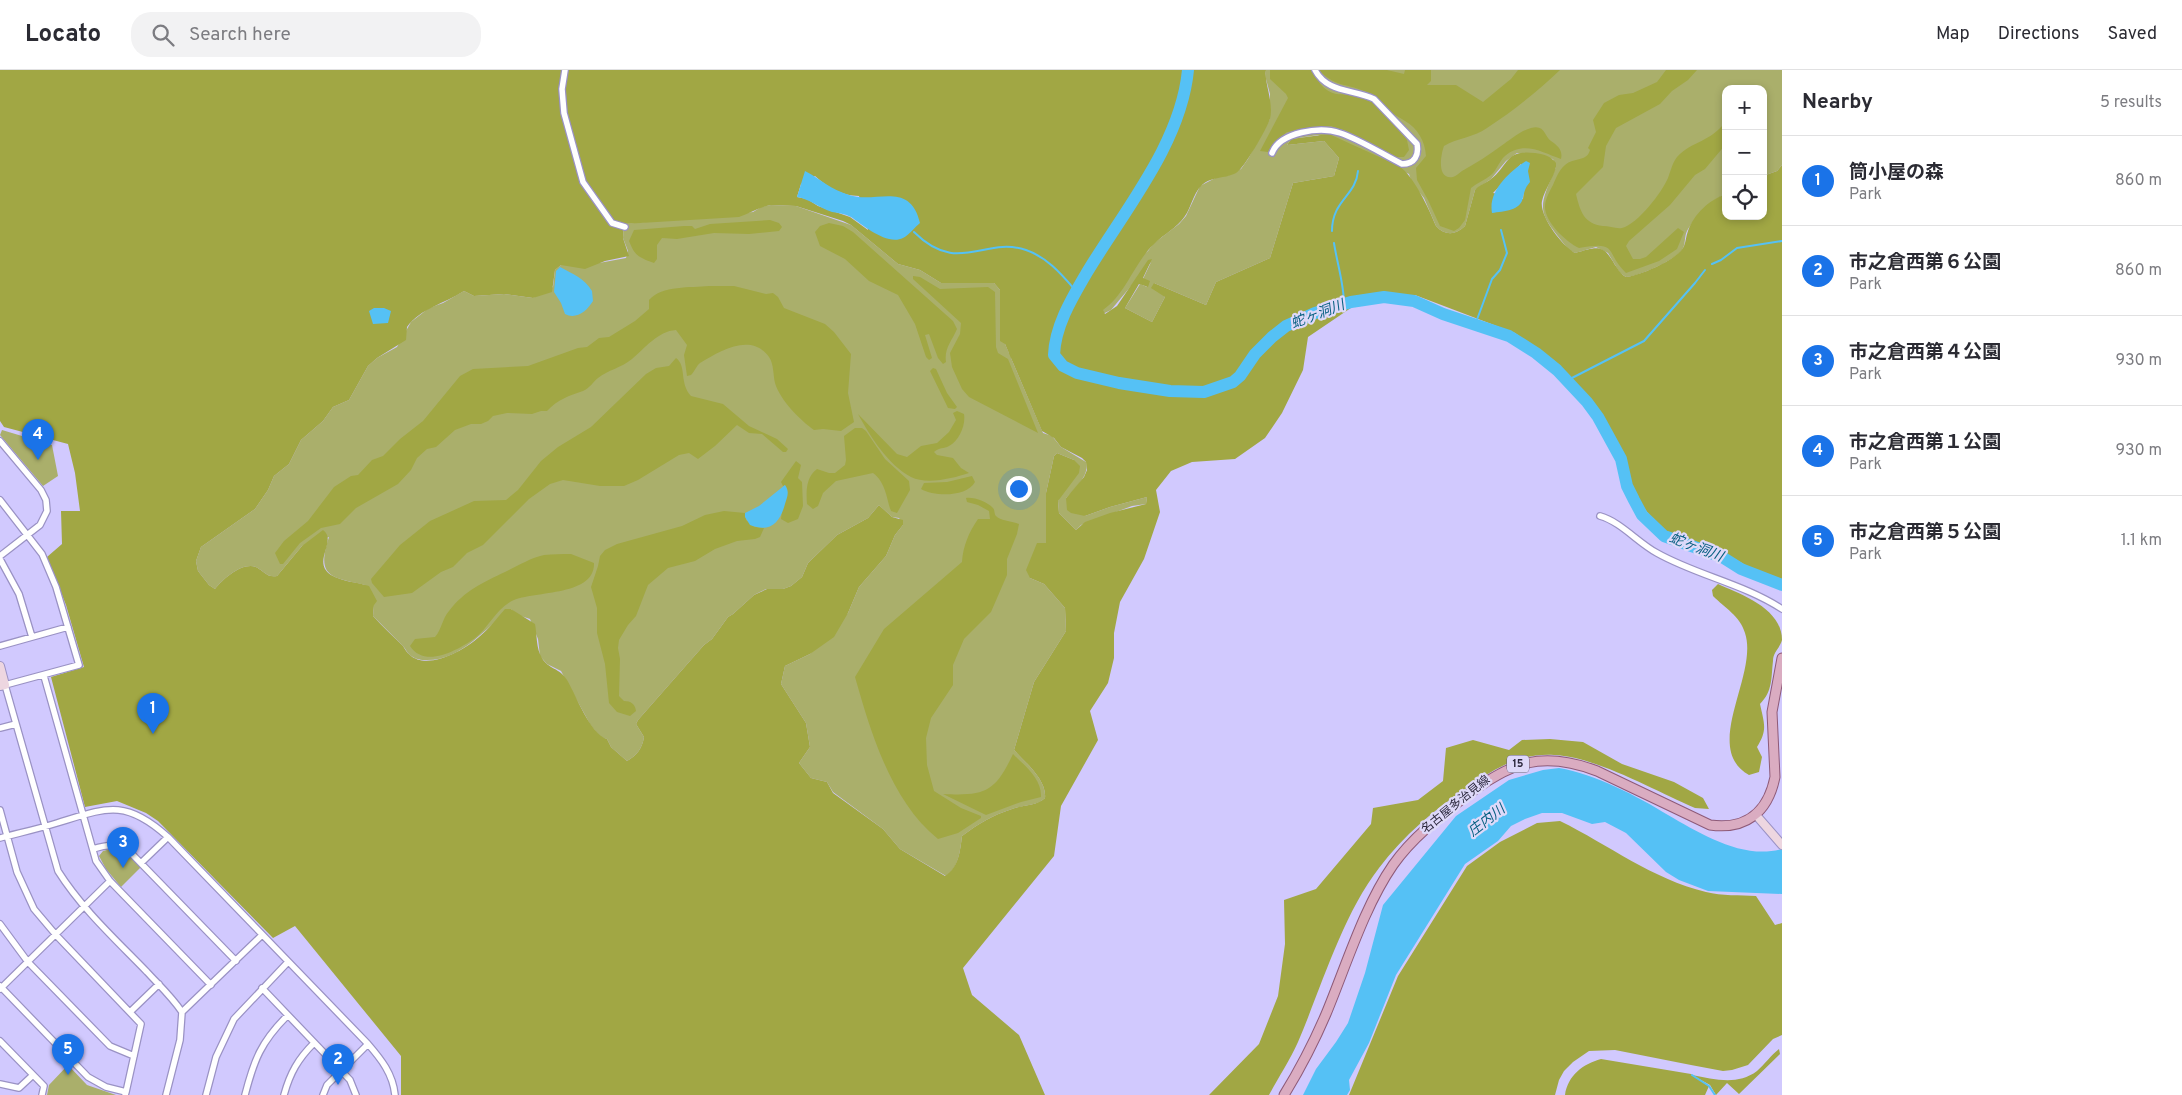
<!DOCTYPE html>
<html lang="en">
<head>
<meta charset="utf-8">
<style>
	:root { --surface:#fff; --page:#f2f2f3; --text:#2b2b33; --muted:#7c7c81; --line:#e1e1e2; --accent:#1a73e8 }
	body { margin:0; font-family:Overpass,"Noto Sans JP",sans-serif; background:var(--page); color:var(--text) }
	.controls { position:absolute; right:15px; top:15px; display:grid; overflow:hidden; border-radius:10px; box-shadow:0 2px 8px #0003 }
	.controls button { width:45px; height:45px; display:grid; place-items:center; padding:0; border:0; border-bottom:1px solid var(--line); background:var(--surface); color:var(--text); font:25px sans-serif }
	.you { position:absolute; left:1018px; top:418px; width:18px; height:18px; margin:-12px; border:4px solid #fff; border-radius:50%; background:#1a73e8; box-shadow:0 0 0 8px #1a73e833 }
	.badge { display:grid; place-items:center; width:32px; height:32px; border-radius:50%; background:var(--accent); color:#fff; font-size:16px; font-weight:700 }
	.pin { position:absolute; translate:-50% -41px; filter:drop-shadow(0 1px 2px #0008) }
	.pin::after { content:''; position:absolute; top:26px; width:18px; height:15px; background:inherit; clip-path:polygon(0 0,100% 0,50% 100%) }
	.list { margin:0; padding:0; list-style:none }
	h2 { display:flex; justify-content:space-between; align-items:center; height:65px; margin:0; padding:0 20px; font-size:21px }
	h2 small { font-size:16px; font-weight:400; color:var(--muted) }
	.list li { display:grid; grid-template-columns:32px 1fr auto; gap:15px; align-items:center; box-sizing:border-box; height:90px; padding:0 20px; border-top:1px solid var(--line) }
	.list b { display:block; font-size:19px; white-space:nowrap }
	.list p { margin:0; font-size:16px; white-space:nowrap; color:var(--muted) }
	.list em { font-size:16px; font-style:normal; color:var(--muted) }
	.icon { flex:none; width:28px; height:28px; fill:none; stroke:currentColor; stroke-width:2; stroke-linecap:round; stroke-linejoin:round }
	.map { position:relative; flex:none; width:1782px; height:1025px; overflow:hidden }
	header { display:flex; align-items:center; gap:30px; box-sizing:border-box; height:70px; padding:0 25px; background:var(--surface); border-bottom:1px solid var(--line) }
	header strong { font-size:24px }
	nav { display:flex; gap:28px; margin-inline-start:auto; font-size:18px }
	.search { width:350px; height:45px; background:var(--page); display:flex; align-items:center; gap:12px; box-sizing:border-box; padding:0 18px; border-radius:20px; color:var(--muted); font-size:19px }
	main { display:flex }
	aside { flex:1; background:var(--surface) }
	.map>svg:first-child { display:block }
</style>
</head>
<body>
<header>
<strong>Locato</strong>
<div class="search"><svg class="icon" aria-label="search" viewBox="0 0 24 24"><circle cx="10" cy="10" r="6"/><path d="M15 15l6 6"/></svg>Search here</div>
<nav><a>Map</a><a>Directions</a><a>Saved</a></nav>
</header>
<main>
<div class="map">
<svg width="1782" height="1025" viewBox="0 0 1782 1025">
	<rect width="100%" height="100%" fill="#d1c9fe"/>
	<path fill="#aaaf6b" d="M1266 0H1782V95L1777 101 1763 106V19H1726V124C1712 129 1694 148 1687 161 1684 167 1686 174 1682 180 1673 191 1640 206 1626 207L1620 203 1608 183 1596 177 1575 183 1569 180C1538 141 1536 143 1556 97L1553 89 1517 83 1506 91 1491 109 1475 120 1465 156C1456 165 1445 166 1436 156L1424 128 1412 113 1409 104 1318 65 1291 69 1287 75 1324 71 1339 88 1334 106 1293 113 1270 188 1216 212 1206 235 1154 213 1165 227 1152 252 1125 238 1140 214 1147 217 1143 209 1151 192 1111 240 1011 288 1043 363 1052 366 1061 377 1086 392C1090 406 1074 419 1066 428L1085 446 1110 437 1147 427 1146 434 1132 436 1081 455 1076 460 1059 443 1058 431 1074 390 1057 383 1054 386 1046 423V473L1030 508 1044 514 1065 538 1066 561 1034 612 1014 680C1025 692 1047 710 1045 728 1037 736 1023 735 1012 739 993 745 978 754 962 766 960 781 959 797 946 806L900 779 883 759 833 722 827 712 811 708 799 693 810 677 806 653 781 614 785 596 810 584 848 543 859 517 886 486 895 465 903 455 899 448 892 447 879 435 868 448 837 465 808 493 802 507 791 516 783 519H766L754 525 733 544 728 547 712 569 704 575 638 650 636 654 644 667C642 679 637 685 627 691L611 677 607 669 600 667 590 654 561 601 547 594 540 586 538 569 530 549 518 545 511 539C484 558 461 592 424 590 420 590 413 588 410 585 407 583 406 579 403 576 393 566 383 556 373 546L374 535 365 515C330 507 316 507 329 467L302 476 277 506C267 508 264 501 256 497 242 492 223 509 215 519L209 515 198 501 196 491 201 477 255 439 268 420 274 406 289 394 301 370 323 351 333 337 349 330 368 296 377 288 397 277 411 252 429 238 443 233 464 221 474 226 504 224 533 228 553 217 555 200 561 195 599 193 626 188 628 181 623 168 624 154 753 142 761 137 771 135 796 136 851 155 898 194 920 200 941 213H994L1000 220 1005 274 1009 283 1148 181 1153 174 1179 154 1186 146 1200 116 1219 106H1227L1241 99 1248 89 1270 49V24L1266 9Z
		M2 360 52 375 58 406 43 416 0 365Z
		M111 779 126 784 141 797 121 817 106 799 99 786 103 781Z
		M68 995 87 1015 116 1025H47L49 1015Z"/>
	<path fill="#a1a744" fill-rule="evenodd" d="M0 0H1266C1264 13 1274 32 1270 49 1267 58 1244 99 1236 103 1225 109 1211 106 1201 116 1193 124 1191 138 1185 146 1177 158 1164 164 1154 174 1134 193 1126 224 1103 240L1105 244 1117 236 1148 190 1152 189 1143 208 1150 211 1148 217 1139 214 1125 238 1152 252 1165 227 1151 218 1154 213 1206 235 1216 212 1270 188 1293 113 1334 106 1339 88 1324 71 1287 75 1291 69 1329 64 1399 96C1414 106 1429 139 1436 156 1445 166 1456 165 1465 156L1475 120C1479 115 1486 113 1491 109 1509 95 1505 79 1535 83 1543 84 1551 86 1556 93V97C1553 109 1545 119 1542 131 1539 146 1562 176 1575 183 1597 177 1603 173 1615 195 1619 200 1620 204 1626 207 1639 206 1679 189 1684 176 1686 171 1686 166 1688 161 1694 144 1709 130 1726 124V146H1763V106L1777 101 1782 95V510L1749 497 1715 478 1667 463 1651 447 1635 426 1622 380 1593 334 1559 296 1515 263 1415 225H1370L1308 267 1303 300 1282 343 1265 368 1235 389 1192 392 1171 401 1156 420 1160 442 1144 489 1120 532 1114 563V588L1108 613 1090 641 1098 670 1061 736 1054 786 963 898 972 925 1019 965 1045 1025H401V986L295 856 273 868 158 751 146 743 117 731 85 737 51 607 84 597 66 535 47 487 62 474 61 441H80L75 403 68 374 4 357 0 351ZM1521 94 1524 119 1523 129 1493 123ZM815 106C827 117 842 126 859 126L868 160 850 147 818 136 807 129 797 127 801 114ZM771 135 796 136 843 151 851 155 898 194 920 200 941 213H994L1000 220V271L1005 274 1042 361 1054 368 1061 377 1082 388 1086 392 1087 400 1084 407 1066 428 1067 440 1071 443 1085 446 1110 437 1147 427 1146 434 1110 443 1085 452 1076 460 1059 443 1058 431 1079 403 1080 396 1074 390 1057 383 1054 386 1046 423V473H1037L1026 500 1030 508 1044 514 1065 538 1066 561 1034 612 1014 680C1025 692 1047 710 1045 728 1037 736 1022 735 1012 739 993 745 978 754 962 766 960 781 959 797 945 806L900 779 883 759 833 723 827 712 811 708 799 693 810 677 806 653 781 614 785 596 810 584 834 567 848 543 859 517 886 486 895 465 903 455V450L892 447 879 435 868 448 837 465 808 493 802 507 791 516 783 519H767L754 525 733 544 728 547 712 569 704 575 638 650 636 654 644 667C642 679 637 685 627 691L611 677 607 669C590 664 576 625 567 610 560 598 548 599 542 588 536 579 537 564 535 554L511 539H505C497 548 489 559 479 567 465 580 427 601 410 585 407 583 405 579 403 576 393 566 383 557 373 546L374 535 377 531 369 516C357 512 343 512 331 505 311 492 338 471 323 460L302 476 277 506C267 508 264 501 256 497 242 492 223 509 215 519L209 515 198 501 196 491 201 477 255 439 268 420 274 406 289 394 301 370 323 351 333 337 349 330 368 296 377 288 406 270 407 257C421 238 444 234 464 221L474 226 504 224 533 228 552 222 555 200 561 195 585 199 605 191 629 186 623 168 624 154 739 147C750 143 760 137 771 135Z
		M1270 0H1311C1333 39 1343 15 1370 31 1383 39 1393 54 1403 65L1407 70 1409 80 1404 87H1397L1346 61 1331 56 1287 62 1274 72 1268 82 1260 81 1288 28 1286 24 1270 9Z
		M1319 0H1387L1404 4 1405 0H1431V11L1427 15H1456L1483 32 1511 9 1518 0H1560C1538 21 1513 41 1487 58 1475 67 1457 68 1444 76 1441 84 1436 110 1453 107 1456 106 1459 103 1462 101 1476 93 1489 85 1501 76 1510 70 1520 61 1531 58 1545 54 1544 66 1551 71 1558 76 1563 80 1561 89 1543 83 1524 70 1505 86 1499 91 1497 100 1491 105 1485 110 1477 113 1471 118L1465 150 1459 158 1454 161 1440 156 1428 130 1417 110 1416 98 1426 86C1425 72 1418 58 1405 51 1401 48 1396 46 1392 43 1382 35 1376 25 1364 21 1345 13 1335 17 1319 0Z
		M1666 0H1697L1688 10 1672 21 1660 34 1616 58 1606 76 1603 97 1576 124C1580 141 1584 154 1603 156 1609 156 1616 159 1622 158 1638 154 1662 122 1668 108 1671 100 1672 94 1677 87 1693 70 1710 73 1726 51V74L1705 99 1695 105 1670 135 1629 171 1626 176 1633 189H1640L1646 187 1678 158 1684 162 1677 179 1659 191 1626 203C1604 181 1619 171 1579 178 1566 172 1545 152 1545 137 1545 129 1550 121 1553 115 1556 108 1559 100 1565 95 1574 87 1587 92 1590 80L1588 78 1596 62 1593 50 1604 33 1619 25 1633 23 1657 12Z
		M770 150 779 153 782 157 779 161 749 164 714 163 677 169 662 168 657 175V189L654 193C638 187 635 186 629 171L634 160 684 156H692L695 159 710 154Z
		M829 153 843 156 853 162 953 251 957 259C952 271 944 278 946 292L943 294 938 288 929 264 925 265 932 288 929 290 926 287 915 254 898 225 869 211 845 189 820 176 815 162 820 156Z
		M913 206 920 207 940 219 988 217 995 222 996 277 998 283 1008 289 1038 363 969 327 962 319 952 297 950 283 960 264 961 253 913 209Z
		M709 216H734L766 224 773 223 778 227 784 238 825 254 834 262 851 284 848 323 854 352 841 361 823 359 814 360C800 350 780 330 775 313 773 305 774 294 769 287 751 262 720 281 700 293 697 295 694 302 691 305L687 306 684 285 687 275 676 260C658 261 644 279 632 289 621 298 608 300 598 308 593 312 590 318 583 321 569 326 558 329 547 341H541L532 344 507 343 493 346 488 351 481 354H471L455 360 436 377 427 379 417 388 411 400 398 414 356 438 340 454 321 458 300 473 283 494H280L275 483 284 471 308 451 334 417 351 406 358 405 372 390 383 386 400 369 423 351 460 306 473 299 528 296 578 278 587 277 599 268 609 267 635 251 649 239V230C662 215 691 218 709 216Z
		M676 288C687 296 679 313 691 326L723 334 749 356 777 369 788 379 786 382H783L762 364 749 363 737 355 715 376 698 389 689 383 679 385 638 410 624 416H600L563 410 550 414 529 429 483 475 467 483 453 497 441 502 412 523 384 527 372 513 371 509 400 475 430 451 474 431 506 430 518 420 541 391 558 377 591 357 646 304 656 298 669 296Z
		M933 298 936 299 947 323 957 337 955 339 948 338 930 301Z
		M957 341 964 344C966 355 959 371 949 376 944 379 939 377 934 382L937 385 953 388 961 398 969 403C954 408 927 415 911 407 888 395 870 366 858 344L897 384 907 387 921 376 937 373 949 362 956 350 953 343Z
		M855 358H862L866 361 885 389 909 411 910 420 897 443 891 441C886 427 886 413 873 403L836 411 823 423 818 436 813 439 807 434C806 421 806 407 817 399L829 403H835L845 395 846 390 844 366Z
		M796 391 801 395 798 408 802 412 803 436 798 449 788 453 781 449 785 415 783 416 781 412Z
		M972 406 975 412C967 427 935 427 921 419L924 413 947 412Z
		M966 428C975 427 987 432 993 438 995 440 994 444 996 446 1000 451 1012 451 1019 454L1017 464 1007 489V505L991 542 964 569 953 595V615L931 648 926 668 927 695 934 721 961 738 981 746V748L958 763 938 769C891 731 871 663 855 607L884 559 962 492C963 476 969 462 978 449H990L989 441 978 435 967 432Z
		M724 441 745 443 746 450 755 457 764 458 760 467 755 469 737 471 715 479 695 491 668 498 648 515 636 546 628 555 619 570 618 578 620 589 619 626 624 631C631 631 635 634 636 641L630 646 617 642 609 633 605 594 597 563V538L591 517 598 496 600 486 605 480 617 474 682 456 705 445Z
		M571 484 594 493C595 528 530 520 510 532 495 541 488 558 475 568 458 580 425 599 410 576L415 569 435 567C442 559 442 549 449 541 464 521 484 512 505 502 518 496 530 488 544 485 553 484 562 484 571 484Z
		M1718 514C1740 524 1782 538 1782 570 1780 578 1773 582 1773 591 1771 608 1773 621 1760 634 1764 653 1768 660 1757 677L1762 687 1759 702 1749 705C1701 678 1759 605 1745 563 1740 546 1725 538 1713 526L1712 520Z
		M1550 669 1583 672 1622 694 1674 712 1703 728 1709 739 1695 738C1655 721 1597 687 1554 685 1521 683 1495 698 1468 717 1435 739 1403 766 1379 798 1342 846 1322 916 1298 972 1290 990 1278 1008 1269 1025H1209L1259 974 1278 926 1285 874 1284 830 1316 819 1371 754 1373 738 1418 730 1443 711 1446 678 1473 670 1509 680 1522 670Z
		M1013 684C1025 696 1042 709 1041 727L1021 732 986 745 943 724C986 726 995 722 1013 684Z
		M1560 751C1609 775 1652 809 1706 822 1722 826 1740 825 1756 826L1775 855 1782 853V965L1773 969 1748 995 1732 1000 1723 1001 1691 995 1615 980 1589 981 1573 992 1564 1001 1559 1010 1555 1025H1349L1398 906 1467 796 1500 772 1537 753Z
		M1779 979 1780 984 1739 1024 1727 1013 1716 1025 1710 1015 1692 1005C1714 1009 1737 1016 1757 1001 1765 994 1771 985 1779 979Z
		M1601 989 1691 1004 1709 1016 1705 1025H1565C1568 1005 1583 994 1601 989Z"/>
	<path fill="#55c1f5" d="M1526 91 1530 93 1528 101 1530 112C1525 118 1525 120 1523 127 1521 141 1504 141 1492 143 1488 121 1509 102 1526 91Z
		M805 101C822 110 830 119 849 125 876 134 910 110 920 153 915 157 909 165 903 168 887 176 863 155 851 147 845 144 839 143 832 142 819 138 810 129 797 127Z
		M560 197C573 204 584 208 592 221L593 231C587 241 576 250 565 244L561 233 554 222 556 201Z
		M374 238H384L391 241 388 253 373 254 369 241Z
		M785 415C790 422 787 427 785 434 780 453 770 463 750 455L745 447V443L759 436Z
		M1559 698C1595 704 1637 726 1668 745 1701 764 1743 790 1782 779V824L1708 821 1679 810 1666 802 1626 763 1605 752 1592 754 1562 743H1542L1525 749 1511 756 1498 771 1465 794 1396 905 1369 973 1349 1010 1350 1020 1347 1025H1303L1316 999 1336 972 1348 953 1365 903 1383 835 1456 746 1509 710 1543 700Z"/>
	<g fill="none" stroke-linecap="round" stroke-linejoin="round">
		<path stroke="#55c1f5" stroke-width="2" d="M1332 161C1332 130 1356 126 1358 101
			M914 162C958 206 984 166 1026 180 1047 187 1062 205 1076 221
			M1334 173C1337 193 1344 214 1344 234
			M1712 194 1721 190 1737 178 1782 171
			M1475 255 1492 209 1500 200 1507 183 1501 160
			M1568 310 1644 271 1695 213 1705 200
			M1692 1005 1709 1016 1715 1025"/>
		<path stroke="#55c1f5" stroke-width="12" d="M1188 0C1181 74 1123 142 1086 204 1072 228 1055 256 1054 285L1063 296 1077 303 1119 313 1170 321 1204 322 1233 312 1240 306 1255 284 1272 267 1286 256 1315 243 1351 232 1384 227 1414 231 1443 244 1509 266 1536 283 1557 300 1587 332 1598 347 1621 389 1627 416 1634 430 1642 445 1664 466 1722 487 1741 499 1782 515"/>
		<g stroke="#9a92c4" stroke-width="8">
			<path id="street" d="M565 0 562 19 564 43 583 112 612 153 625 157
				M1272 83C1280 62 1320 56 1340 63 1361 70 1382 84 1402 94 1415 94 1419 85 1417 74L1374 29C1353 19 1327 23 1315 0
				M0 371 41 420 46 430 47 441 40 455 0 486
				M0 430 42 484 56 517 79 595 5 615 58 801C82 839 115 869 147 902 159 915 172 927 182 942L180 970 166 1025
				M1600 446C1621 452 1637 472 1657 483 1696 505 1744 514 1782 539
				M0 489 19 524 32 567
				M0 576 68 557
				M44 606 96 791 110 811 211 915
				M0 658 16 654
				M0 740 17 802 34 839 56 865 141 954 126 1022
				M0 768C19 763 38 759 57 753 106 738 125 728 168 767L368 974C381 989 393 1004 395 1025
				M93 779C106 775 117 773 129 781L236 891
				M142 792 168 767
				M0 854 28 892 110 976 134 986
				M0 916 88 1007 106 1017 126 1022 125 1025
				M262 918 350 1010 356 1025
				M0 919 110 811
				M130 942 159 914
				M182 942 262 865
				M0 971 44 1016 42 1025
				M0 1014 19 1018 33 1005
				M206 1025 216 987 234 949 288 892
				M245 1025C254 990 261 972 287 946
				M284 1025C290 1003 298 989 314 973
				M323 1025 327 1015 368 974"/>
		</g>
		<g stroke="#9a92c4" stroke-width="10">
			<path id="secondary" d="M0 596 5 615 0 616
				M1756 745 1782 775"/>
		</g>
		<g stroke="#8e5a78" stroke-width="11">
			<path id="primary" d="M1284 1025C1300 999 1314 972 1326 944 1346 896 1364 837 1393 795 1412 768 1439 747 1465 727 1510 692 1542 680 1597 701L1710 755C1746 760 1768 742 1775 707L1772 642 1782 588"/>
		</g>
		<use href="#street" stroke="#fff" stroke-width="5.5"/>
		<use href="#secondary" stroke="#edd6e0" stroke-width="8"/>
		<use href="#primary" stroke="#daacc1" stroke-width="9"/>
	</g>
	<g text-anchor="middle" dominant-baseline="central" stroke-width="4.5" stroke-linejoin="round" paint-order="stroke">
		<rect fill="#ded9f9" stroke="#625e76" stroke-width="1" x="1507" y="685.5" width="22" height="17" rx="4"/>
		<g font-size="11" font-weight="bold" fill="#2d293e">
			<text x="1518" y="694">15</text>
		</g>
		<g font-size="12" fill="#2d293e" stroke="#ded9f9">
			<text transform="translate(1456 735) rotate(-39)">名古屋多治見線</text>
		</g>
		<g font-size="14" font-style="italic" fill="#065f81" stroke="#ded9f9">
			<text transform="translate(1318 245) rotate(-21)">蛇ヶ洞川</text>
			<text transform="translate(1696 478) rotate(21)">蛇ヶ洞川</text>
			<text transform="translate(1487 751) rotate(-38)">庄内川</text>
		</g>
	</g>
</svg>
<div class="controls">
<button>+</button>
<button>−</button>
<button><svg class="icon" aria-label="locate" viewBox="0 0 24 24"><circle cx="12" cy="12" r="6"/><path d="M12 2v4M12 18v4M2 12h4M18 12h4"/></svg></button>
</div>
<div class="you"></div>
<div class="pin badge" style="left:153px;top:664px">1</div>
<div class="pin badge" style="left:338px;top:1015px">2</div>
<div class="pin badge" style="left:123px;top:798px">3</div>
<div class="pin badge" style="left:38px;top:390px">4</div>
<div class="pin badge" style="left:68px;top:1005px">5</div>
</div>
<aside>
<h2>Nearby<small>5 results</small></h2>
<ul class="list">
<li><span class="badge">1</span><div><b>筒小屋の森</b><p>Park</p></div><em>860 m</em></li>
<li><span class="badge">2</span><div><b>市之倉西第６公園</b><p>Park</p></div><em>860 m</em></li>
<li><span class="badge">3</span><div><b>市之倉西第４公園</b><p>Park</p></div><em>930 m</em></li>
<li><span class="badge">4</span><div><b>市之倉西第１公園</b><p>Park</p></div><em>930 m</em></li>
<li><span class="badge">5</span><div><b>市之倉西第５公園</b><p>Park</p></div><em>1.1 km</em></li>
</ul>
</aside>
</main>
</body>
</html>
